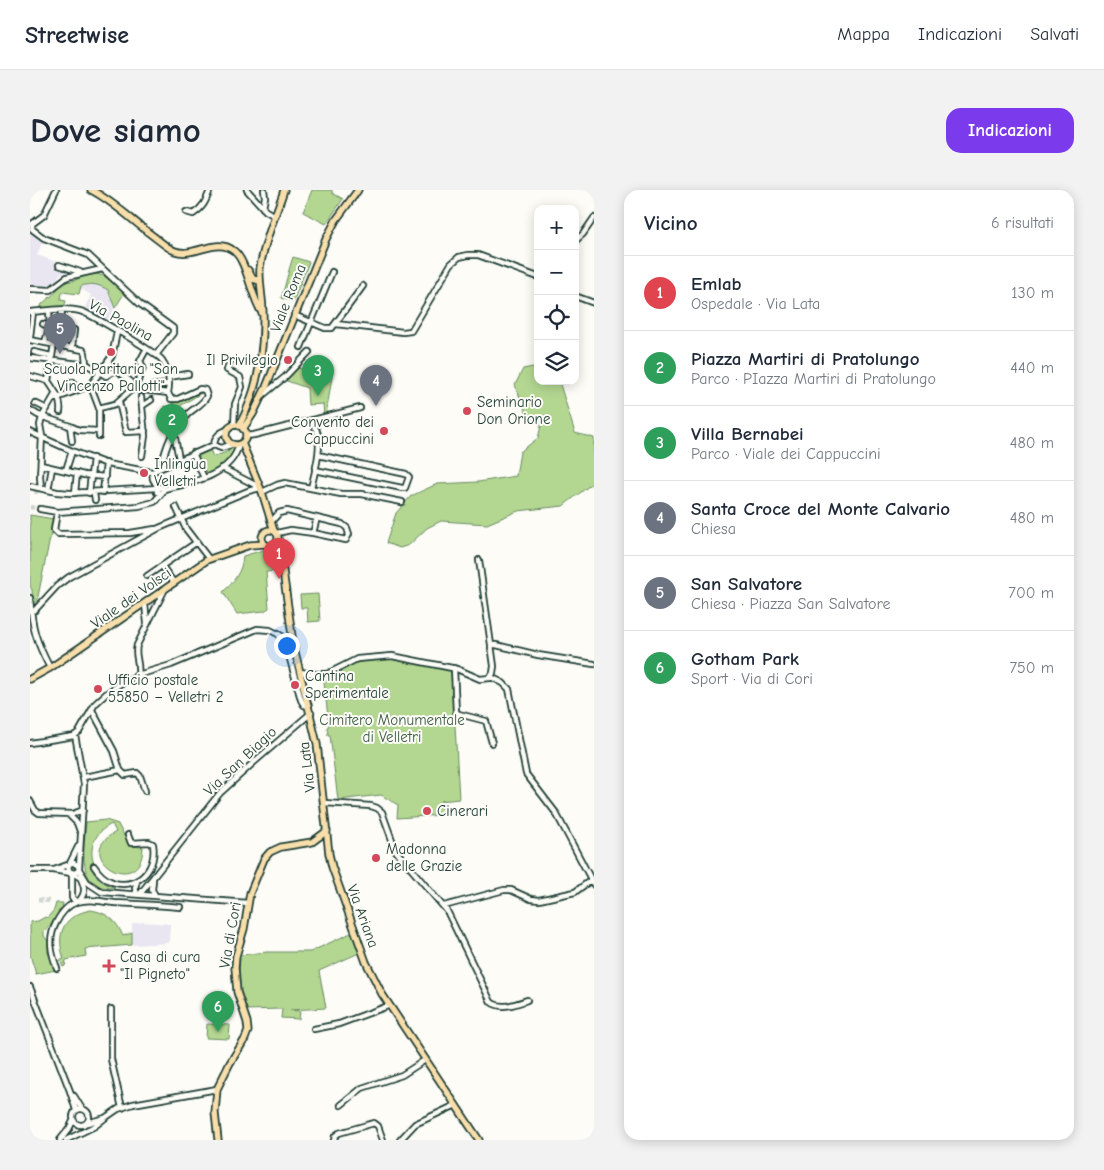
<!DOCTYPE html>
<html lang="it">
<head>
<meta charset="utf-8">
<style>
	:root { --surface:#fff; --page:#f2f2f3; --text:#1f2937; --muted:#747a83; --line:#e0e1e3; --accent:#7c3aed }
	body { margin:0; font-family:"Comic Neue",sans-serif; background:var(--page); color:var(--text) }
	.controls { position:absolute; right:15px; top:15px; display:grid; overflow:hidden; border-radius:10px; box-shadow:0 2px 12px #0003 }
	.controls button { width:45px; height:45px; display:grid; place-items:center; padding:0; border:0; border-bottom:1px solid var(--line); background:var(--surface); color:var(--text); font:25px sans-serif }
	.you { position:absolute; left:256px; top:455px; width:18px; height:18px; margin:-12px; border:4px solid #fff; border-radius:50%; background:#1a73e8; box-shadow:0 0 0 8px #1a73e833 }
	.badge { display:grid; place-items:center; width:32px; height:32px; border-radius:50%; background:var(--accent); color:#fff; font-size:16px; font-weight:700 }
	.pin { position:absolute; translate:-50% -41px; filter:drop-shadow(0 1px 2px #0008) }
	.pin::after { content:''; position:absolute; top:26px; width:18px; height:15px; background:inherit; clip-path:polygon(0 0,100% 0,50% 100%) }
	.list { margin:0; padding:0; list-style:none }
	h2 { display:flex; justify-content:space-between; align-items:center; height:65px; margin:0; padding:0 20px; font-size:21px }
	h2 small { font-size:16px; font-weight:400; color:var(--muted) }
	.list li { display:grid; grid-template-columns:32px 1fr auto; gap:15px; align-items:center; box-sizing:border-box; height:75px; padding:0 20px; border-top:1px solid var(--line) }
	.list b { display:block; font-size:19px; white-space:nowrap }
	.list p { margin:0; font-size:16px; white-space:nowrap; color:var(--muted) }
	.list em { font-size:16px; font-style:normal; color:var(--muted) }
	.icon { flex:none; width:28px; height:28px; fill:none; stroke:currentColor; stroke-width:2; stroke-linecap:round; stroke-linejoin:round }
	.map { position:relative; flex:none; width:564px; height:950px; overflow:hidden; border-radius:15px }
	header { display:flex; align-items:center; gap:30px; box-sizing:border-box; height:70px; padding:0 25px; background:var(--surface); border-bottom:1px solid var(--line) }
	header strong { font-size:24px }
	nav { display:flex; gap:28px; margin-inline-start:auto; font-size:18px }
	.intro { display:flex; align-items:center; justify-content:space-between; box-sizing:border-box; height:120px; padding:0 30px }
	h1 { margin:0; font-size:35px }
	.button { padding:12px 22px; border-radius:15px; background:var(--accent); color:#fff; font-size:18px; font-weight:700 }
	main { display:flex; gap:30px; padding:0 30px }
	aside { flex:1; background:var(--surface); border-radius:15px; box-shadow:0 2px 12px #0003 }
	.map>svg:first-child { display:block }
</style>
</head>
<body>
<header>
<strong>Streetwise</strong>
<nav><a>Mappa</a><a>Indicazioni</a><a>Salvati</a></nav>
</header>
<div class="intro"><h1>Dove siamo</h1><a class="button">Indicazioni</a></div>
<main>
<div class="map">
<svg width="564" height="950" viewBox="0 0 564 950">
	<rect width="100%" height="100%" fill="#fdfcf7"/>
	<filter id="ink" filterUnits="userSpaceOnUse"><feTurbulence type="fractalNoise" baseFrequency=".02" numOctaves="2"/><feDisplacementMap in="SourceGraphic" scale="10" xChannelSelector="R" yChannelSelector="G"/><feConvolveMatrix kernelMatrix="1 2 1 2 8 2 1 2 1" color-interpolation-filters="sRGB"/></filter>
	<g filter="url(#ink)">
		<path fill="#e9e6f1" d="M0 40 13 50 7 65 29 73 35 82 29 85 23 98 15 99 12 97H0Z
			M61 94H68L78 100 85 118 78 131 54 119 61 105 50 98 51 96Z
			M112 732 140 734 139 753 102 755V734Z"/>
		<path fill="#b3d791" stroke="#698a62" d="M282 0H302V3L313 9 296 34 273 22Z
			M263 67 279 72 263 112 251 108C256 94 258 81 263 67Z
			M62 83 74 86 95 102 85 118 78 100C68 94 62 93 51 96L49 104 32 102 31 110 36 111 34 118 9 120 12 114 27 101V98L32 92 43 91Z
			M508 176V191H529L545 243 564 248V292L533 316 488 321 457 334 411 331 397 338 379 355 370 358 356 353 366 323 381 306 407 294 448 292 486 286 490 262 508 248 512 232 497 225 485 195 493 179Z
			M265 177 302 187 296 225 294 226 293 214 278 215 277 198 254 190Z
			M171 201 173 202 150 216 141 220 142 239 131 238 134 216 140 217 141 214 156 209Z
			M203 257H206L200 271 174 286 166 266 180 259 183 267 199 261Z
			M0 325 24 329 6 416H3L2 400 0 396Z
			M237 359H245L248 370 245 371 247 381 236 382 239 418 234 421 207 424 193 402C204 391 212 382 213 366Z
			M288 404 290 431 278 432 277 418H271L270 405Z
			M362 467 422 479 429 609 411 611 412 625 367 628 368 615 351 605 308 610 300 545H298L297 537 299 536 294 492 325 473Z
			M76 630 88 634 94 646 96 647 99 656 113 657C112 710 38 666 86 642L82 634C65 641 57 659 65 676L61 678C67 690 74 693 85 698 79 698 72 698 66 695 48 684 55 650 56 632Z
			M26 713H33C33 722 21 736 14 741V746L18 751V763L26 780 6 784 0 765V732L8 731 15 727 17 728 24 720Z
			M61 720C78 723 86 730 93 746L102 743V755L55 759 56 766 36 770 35 776 33 777 30 770 34 769C25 743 34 725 61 720Z
			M323 742 329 763 289 781 296 818 260 820 270 821 269 829 251 828 252 819 215 820C208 801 209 785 210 765L237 762H280Z
			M177 834 200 835 199 849 176 848Z"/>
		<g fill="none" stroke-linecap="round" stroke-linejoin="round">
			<path stroke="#d1d6d0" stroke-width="4.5" stroke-dasharray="4.5 2" stroke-linecap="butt" d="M6 304 7 298
				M0 317 10 319
				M8 710 19 711"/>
			<g stroke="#1f3d34" stroke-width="8">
				<path id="minor" d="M26 0 14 25 2 34V39L14 48 58 65 110 114 143 138V143L126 165
					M217 0 236 21 245 26
					M233 18 235 7 234 0
					M156 22 163 24C173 18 176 11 180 0
					M545 51 553 44 564 28
					M29 75 50 82
					M0 99 20 100 37 87 72 79
					M545 106 564 113
					M0 122C16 121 34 117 50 121 59 123 127 163 132 170 139 180 140 192 138 203
					M264 125 295 138H302L333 96
					M13 134 17 136 44 140 42 157
					M306 134 373 142 381 141 421 74 429 67 438 65H448L508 87
					M30 138 32 120
					M0 147 3 122
					M0 150 53 160 55 163 56 174
					M15 152 20 136 19 121
					M22 154 27 137
					M271 157 302 82
					M4 162 21 166
					M0 168 58 175 76 186 87 179
					M200 171 197 180 210 187 212 197 205 214 204 236
					M78 172 101 192
					M0 186 18 191C24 200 32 210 30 222
					M139 187 158 184
					M18 191 24 154
					M60 194 69 218V246
					M122 196 139 194
					M105 199 138 203
					M40 203 38 194 43 192
					M233 205 255 187 279 162
					M111 207 115 246 112 266
					M22 210 56 197 62 193 82 166 87 142
					M89 212 96 242 115 241
					M5 213 17 219
					M112 216 121 210
					M69 218 85 214 101 200 105 199 113 177 110 171 116 160
					M0 220 8 225 40 236 42 251
					M280 231C297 244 285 281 281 298
					M40 236 49 240 69 241
					M0 242 42 261 77 274 122 282 184 255
					M216 246 224 245 330 218
					M145 248 149 269
					M184 255C185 245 191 242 199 239
					M184 255 191 258 204 254
					M163 263 174 288
					M11 275 54 285 75 287
					M131 277C136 257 141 240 157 225 163 218 173 215 177 206L175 200 170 199 148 209H141L138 203
					M192 278 229 297
					M36 280 42 261
					M285 280 372 298H375L379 287 376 284 288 265
					M122 282 123 289 128 298
					M0 296 27 302 40 303 128 298
					M11 298 10 287 12 246 10 235 12 227 26 203
					M134 299 130 297 128 298 127 302 132 303 134 299C161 293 202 286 209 254
					M18 300 22 278
					M73 302 76 273
					M232 302 247 295 255 293 311 304H332L372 312
					M45 303 47 283
					M59 303 63 268
					M64 303 65 310
					M146 317 156 339 179 369
					M10 319 27 322 109 316 124 312 131 304
					M27 322 24 340 28 344 100 343 125 339
					M241 332 249 323 257 321 312 334 317 338 319 344 316 350 283 343
					M247 343 261 340 283 343 287 328
					M132 376 144 393
					M117 386 167 352
					M0 408C2 439 6 451 20 478
					M115 414 117 433
					M5 420 27 396 39 387 129 338 218 301 230 298
					M248 443 257 464
					M461 458 462 455H466L508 465 564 474
					M424 478 426 522 429 524 456 531 462 553
					M270 482 284 484H297L327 469 362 466 427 479 450 489 460 488 463 483 464 476 449 370
					M108 485C110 471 104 467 107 455L134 401
					M461 487 473 493 479 499 496 584 526 623 564 695
					M62 520 84 561 90 580
					M45 545 54 594 49 678
					M0 553 44 546 49 542 65 514 77 503 90 494 108 485 141 475 227 439 240 440 254 447 271 510 274 515 279 516
					M54 587 90 580 95 585 107 583 110 586 115 601
					M0 611 5 620 9 623 43 624 53 620
					M294 613 341 616 347 618 352 622 366 661 417 721 461 812C471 820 486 814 497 810
					M39 625 47 633 50 641
					M41 673H44L48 676 49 679 46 683 40 682 38 677 49 655
					M64 676C85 710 129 692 123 654L119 652 101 653 98 645
					M49 679 57 692
					M0 680H23L41 683
					M24 680 40 674
					M42 683V708L47 712
					M43 683 72 702 218 713
					M123 690 122 700 125 705
					M107 691 105 698 107 704
					M110 704 190 603 223 573 281 523
					M49 711C56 703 55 698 51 689
					M414 716 474 700H481L501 709 509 710 545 702 561 690
					M27 778C21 763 18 748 26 733 30 725 37 715 47 712 61 708 72 712 85 713 107 714 129 715 150 717
					M0 797 40 901 46 920
					M81 819V869L92 918
					M284 839 309 834 358 816
					M44 906 52 919
					M311 915 332 898 372 885 395 870
					M43 927a8 8 0 1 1 16 0a8 8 0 1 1-16 0Z
					M57 933 75 928 88 919 103 914 187 899
					M30 950 39 939 43 931
					M36 950 65 936 75 928
					M304 950 305 946 309 943 344 933 348 936 353 950
					M370 950 385 934 426 915"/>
			</g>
			<g stroke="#1f3d34" stroke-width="9">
				<path id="major" d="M61 0C83 11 103 31 123 46 130 51 137 58 145 61 165 68 187 46 204 61 217 71 221 107 232 123
					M218 80 223 89 230 91
					M196 245a10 10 0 1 1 20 0a10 10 0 1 1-20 0Z
					M209 236C227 202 234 162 233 124 233 109 229 93 230 78 234 51 246 25 254 0
					M213 239 223 224 236 197 296 49 306 30 328 0
					M212 253 232 302 244 341
					M232 348a8 8 0 1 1 16 0a8 8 0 1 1-16 0Z
					M247 352 253 381 263 453 287 554 299 664 302 677 336 772 352 804 449 950
					M0 489 20 478 177 370 220 355 235 354
					M188 950 185 923 187 899 200 873 215 849 218 841 217 832 207 802 205 778 206 766 214 739 220 703 234 669 240 662 251 657 282 652 297 641"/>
			</g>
			<use href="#minor" stroke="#fdfcf7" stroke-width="4.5"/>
			<use href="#major" stroke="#f8deab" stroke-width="5.5"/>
		</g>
	</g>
	<g fill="#d1495b" stroke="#fdfcf7" stroke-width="2">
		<circle cx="81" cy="162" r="5"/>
		<circle cx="258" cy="170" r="5"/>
		<circle cx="437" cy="221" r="5"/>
		<circle cx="354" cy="241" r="5"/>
		<circle cx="114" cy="283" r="5"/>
		<circle cx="265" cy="495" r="5"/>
		<circle cx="68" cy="499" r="5"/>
		<circle cx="397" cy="621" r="5"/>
		<circle cx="346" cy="668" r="5"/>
		<path d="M76.5 768.5h5v5h5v5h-5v5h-5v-5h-5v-5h5z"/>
	</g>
	<g text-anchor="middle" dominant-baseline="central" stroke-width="4" stroke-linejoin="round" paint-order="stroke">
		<g font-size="15" fill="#1f3d34" stroke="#fdfcf7">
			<text transform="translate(258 108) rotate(-68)">Viale Roma</text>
			<text transform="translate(91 130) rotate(29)">Via Paolina</text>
			<text transform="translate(101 408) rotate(-35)">Viale dei Volsci</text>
			<text transform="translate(210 571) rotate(-43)">Via San Biagio</text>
			<text transform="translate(277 577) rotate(-97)">Via Lata</text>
			<text transform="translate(333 726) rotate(70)">Via Ariana</text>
			<text transform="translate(200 745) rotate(-80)">Via di Cori</text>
		</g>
		<g font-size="15" fill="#1f3d34" stroke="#fdfcf7" text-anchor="start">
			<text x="248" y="170" text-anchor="end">Il Privilegio</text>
			<text x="81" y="179" text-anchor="middle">Scuola Paritaria "San<tspan x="81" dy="17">Vincenzo Pallotti"</tspan></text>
			<text x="447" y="212">Seminario<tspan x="447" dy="17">Don Orione</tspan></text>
			<text x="344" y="232" text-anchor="end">Convento dei<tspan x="344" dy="17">Cappuccini</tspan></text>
			<text x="124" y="274">Inlingua<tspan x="124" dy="17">Velletri</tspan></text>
			<text x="275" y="486">Cantina<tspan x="275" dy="17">Sperimentale</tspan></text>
			<text x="78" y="490">Ufficio postale<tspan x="78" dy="17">55850 – Velletri 2</tspan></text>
			<text x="407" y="621">Cinerari</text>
			<text x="356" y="659">Madonna<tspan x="356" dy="17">delle Grazie</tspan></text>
			<text x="90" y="767">Casa di cura<tspan x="90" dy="17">"Il Pigneto"</tspan></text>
		</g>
		<g font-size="15" fill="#3d5c47" stroke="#fdfcf7">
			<text x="362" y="530">Cimitero Monumentale<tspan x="362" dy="17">di Velletri</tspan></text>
		</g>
	</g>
</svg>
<div class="controls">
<button>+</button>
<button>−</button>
<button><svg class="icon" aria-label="locate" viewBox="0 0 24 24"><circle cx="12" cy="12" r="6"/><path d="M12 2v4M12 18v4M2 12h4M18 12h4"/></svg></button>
<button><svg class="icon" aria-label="layers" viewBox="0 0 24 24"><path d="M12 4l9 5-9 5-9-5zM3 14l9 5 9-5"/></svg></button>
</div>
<div class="you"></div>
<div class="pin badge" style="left:249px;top:389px;background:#e0444e">1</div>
<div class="pin badge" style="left:142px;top:255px;background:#2e9e5b">2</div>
<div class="pin badge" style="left:288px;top:206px;background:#2e9e5b">3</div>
<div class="pin badge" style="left:346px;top:216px;background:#6b7280">4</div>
<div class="pin badge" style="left:30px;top:164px;background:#6b7280">5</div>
<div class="pin badge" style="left:188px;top:842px;background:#2e9e5b">6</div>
</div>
<aside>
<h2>Vicino<small>6 risultati</small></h2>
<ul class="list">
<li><span class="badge" style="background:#e0444e">1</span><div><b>Emlab</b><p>Ospedale · Via Lata</p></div><em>130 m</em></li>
<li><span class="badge" style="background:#2e9e5b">2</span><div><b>Piazza Martiri di Pratolungo</b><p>Parco · PIazza Martiri di Pratolungo</p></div><em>440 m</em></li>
<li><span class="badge" style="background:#2e9e5b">3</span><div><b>Villa Bernabei</b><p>Parco · Viale dei Cappuccini</p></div><em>480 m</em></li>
<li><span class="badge" style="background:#6b7280">4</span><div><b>Santa Croce del Monte Calvario</b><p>Chiesa</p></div><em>480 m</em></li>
<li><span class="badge" style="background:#6b7280">5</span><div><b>San Salvatore</b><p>Chiesa · Piazza San Salvatore</p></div><em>700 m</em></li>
<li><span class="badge" style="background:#2e9e5b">6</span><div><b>Gotham Park</b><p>Sport · Via di Cori</p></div><em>750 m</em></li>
</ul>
</aside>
</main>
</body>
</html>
